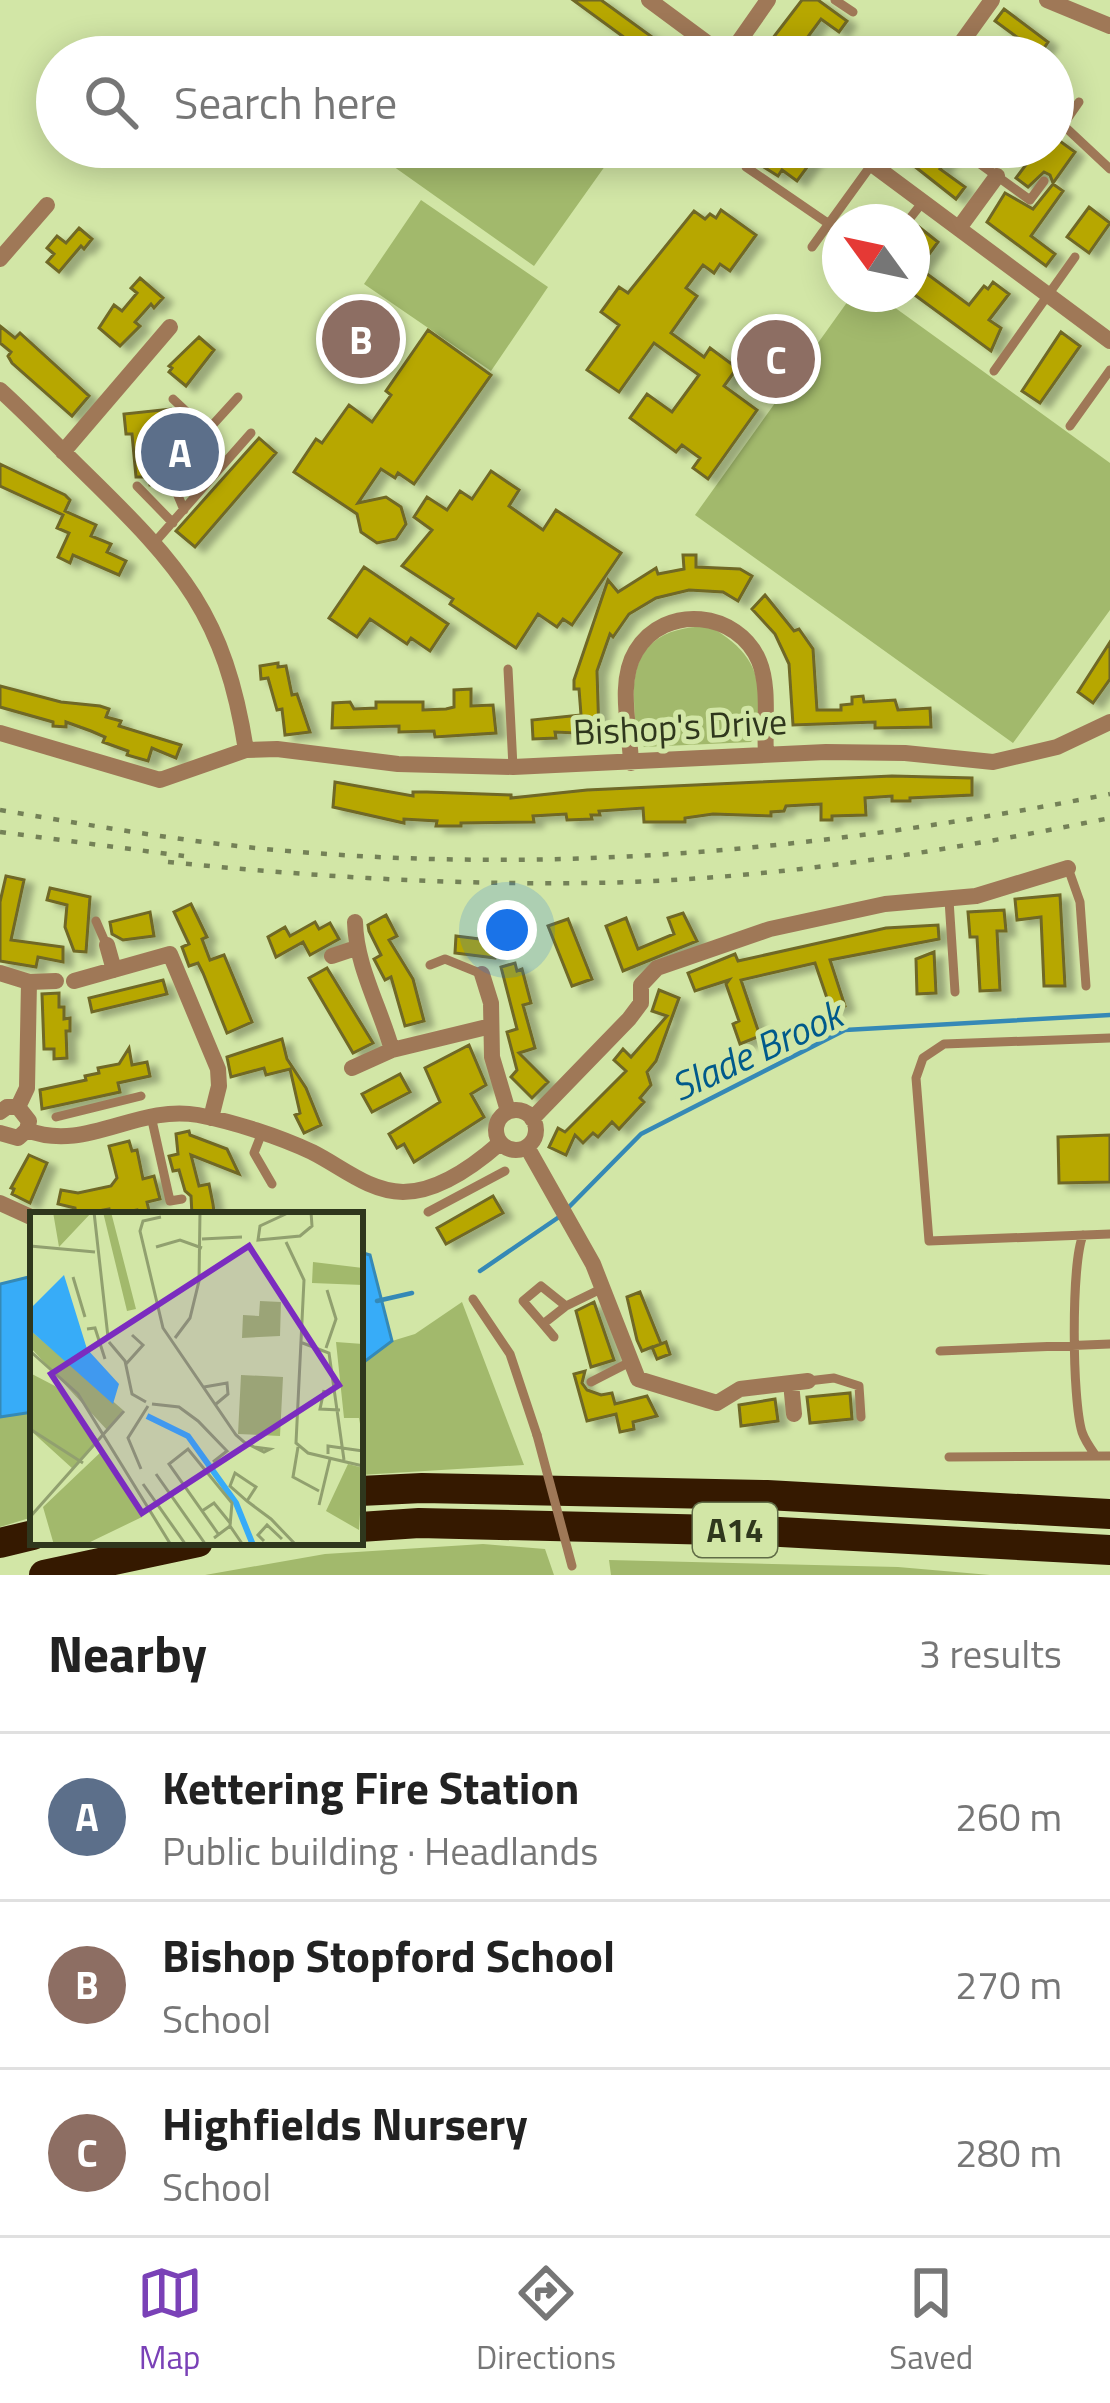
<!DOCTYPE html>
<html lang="en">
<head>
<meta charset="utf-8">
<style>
	:root { --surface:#fff; --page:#f2f2f2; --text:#222; --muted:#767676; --line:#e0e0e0; --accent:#7a41b7 }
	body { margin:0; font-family:"Titillium Web",sans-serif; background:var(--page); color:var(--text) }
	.compass { position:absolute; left:822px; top:204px; width:108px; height:108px; border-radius:50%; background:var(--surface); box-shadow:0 6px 30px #0003; rotate:303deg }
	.you { position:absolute; left:507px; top:930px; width:42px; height:42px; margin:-30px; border:9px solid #fff; border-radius:50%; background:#1a73e8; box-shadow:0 0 0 18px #1a73e833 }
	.badge { display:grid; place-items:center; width:78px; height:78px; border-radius:50%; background:var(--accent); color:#fff; font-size:39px; font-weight:700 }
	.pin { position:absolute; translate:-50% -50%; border:6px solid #fff; box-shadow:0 3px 12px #0006 }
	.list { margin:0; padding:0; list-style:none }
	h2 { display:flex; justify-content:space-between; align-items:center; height:156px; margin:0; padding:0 48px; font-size:51px }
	h2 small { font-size:39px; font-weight:400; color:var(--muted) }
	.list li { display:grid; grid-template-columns:78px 1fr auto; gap:36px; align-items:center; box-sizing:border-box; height:168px; padding:0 48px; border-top:3px solid var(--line) }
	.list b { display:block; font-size:45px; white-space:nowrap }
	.list p { margin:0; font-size:39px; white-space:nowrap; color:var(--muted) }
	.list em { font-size:39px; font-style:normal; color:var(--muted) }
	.icon { flex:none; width:66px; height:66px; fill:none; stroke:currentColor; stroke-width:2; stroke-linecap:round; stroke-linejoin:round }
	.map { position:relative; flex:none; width:1110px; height:1575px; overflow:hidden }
	.search { position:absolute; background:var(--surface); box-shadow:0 6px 30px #0003; left:36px; right:36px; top:36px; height:132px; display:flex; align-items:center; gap:30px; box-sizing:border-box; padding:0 42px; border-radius:66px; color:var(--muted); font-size:45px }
	.sheet { height:660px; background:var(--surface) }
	nav { display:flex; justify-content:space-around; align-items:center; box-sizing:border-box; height:168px; border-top:3px solid var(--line); background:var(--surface); font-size:33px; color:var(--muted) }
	nav a { display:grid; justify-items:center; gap:6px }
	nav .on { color:var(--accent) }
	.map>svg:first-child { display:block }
</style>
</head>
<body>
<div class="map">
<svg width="1110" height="1575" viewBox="0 0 1110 1575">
	<defs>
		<filter id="shadow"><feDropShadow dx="9" dy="5" stdDeviation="3" flood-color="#0004"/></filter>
	</defs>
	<rect width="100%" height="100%" fill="#d2e6a6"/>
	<path fill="#a2b96c" d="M366 147H608L615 152 534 266Z
		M421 200 548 287 491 371 364 284Z
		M853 294H876L1110 463V610L1013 743 695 515Z
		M709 626C757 653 766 682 755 737L751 742 644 747C634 732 635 718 634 701 631 647 659 627 709 626Z
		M462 1302 524 1465 360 1475V1365L392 1341 415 1334Z
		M33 1412V1517L0 1527V1417Z
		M483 1544 545 1549 554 1575H205L325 1554Z
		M609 1560 898 1567 990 1575H611Z"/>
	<path fill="#37acf8" stroke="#3589b6" stroke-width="3" d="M360 1252 370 1255 392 1341 360 1365Z
		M33 1276V1412L0 1417V1284Z"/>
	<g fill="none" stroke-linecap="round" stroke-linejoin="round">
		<path stroke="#3589b6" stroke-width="4.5" d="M567 1209 641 1134 845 1030 1110 1015
			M480 1271 559 1217
			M377 1301 412 1293"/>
	</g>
	<path fill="#b7a704" stroke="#6f6725" stroke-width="3" filter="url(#shadow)" d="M573 0H601L670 50 665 57H651Z
		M802 0H818L847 21 839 32 821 19 793 57H780L766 47Z
		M1004 9 1048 42 1040 54 995 21Z
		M1057 139 1075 152 1053 183 1050 175 1044 172 1028 187 1016 178 1031 158 1016 147H1053Z
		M732 147H779L785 151 788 147H805L816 155 797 181 782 170 778 176Z
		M890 147H957L940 169 965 187 956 199Z
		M1053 184 1063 191 1031 236 1055 254 1046 266 987 222 1005 193 1033 209Z
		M1089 207 1110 223 1089 253 1067 237Z
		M721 210 756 235 730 271 720 264 714 273 703 265 686 288 697 296 671 333 704 357 710 348 737 368 724 386 757 410 708 479 693 468 700 458 682 445 676 452 630 418 647 394 672 412 699 375 654 343 619 392 587 370 619 325 601 312 619 287 628 293 694 211 705 219 710 214 716 218Z
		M919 227 938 242 919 268 969 305 984 286 988 289 993 282 1009 294 989 320 1001 328 991 351 912 293V237Z
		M79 228 92 239 84 249 81 246 59 272 47 262 54 254 47 248 57 236 66 243Z
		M140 278 163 298 154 308 151 304 135 322 140 326 120 346 99 328 114 305 122 311 137 293 131 288Z
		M0 326 15 338 20 333 89 396 72 416 12 363 8 356 11 352 0 343Z
		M428 330 491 375 414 484 398 473 395 478 381 469 358 503 386 497 401 507 406 524 396 539 377 543 361 532 357 514 294 472 316 439 322 443 349 405 372 422 391 395 386 391Z
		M1061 332 1080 346 1040 403 1022 391Z
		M199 337 214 350 186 386 169 372 172 368 169 366Z
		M171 409 179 418 166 432 157 433 162 484 150 485 149 477H136L132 434H126L124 414Z
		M259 438 276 453 195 547 176 531Z
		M0 464 65 495 70 500 65 511 96 525 91 536 111 544 107 552 126 561 119 575 73 555 70 563 58 557 69 533 57 528 63 515 0 486Z
		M491 471 519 490 509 506 543 530 556 510 621 553 572 625 563 619 557 627 538 614 516 648 450 604 453 599 402 566 432 530 414 517 427 497 447 510 460 491 472 499Z
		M683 555H696V567L740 569 752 576 738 601 723 592 689 590 656 598 629 614 613 637 610 634 597 671 599 734 555 732 556 738 533 739 532 720 581 715 579 689H574V680L608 580 618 592 656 568 658 574 684 569Z
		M364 567 448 624 430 651 411 638 407 644 370 619 357 637 329 618Z
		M765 595 794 631 799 629 813 649 817 710H841V705L852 704V697L863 696 864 702 895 700 898 710 930 708 931 727 875 728V722L793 725 789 664 775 634 752 609Z
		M1110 642V679L1093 703 1078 692Z
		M278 663V667L286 666 292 695 297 694 310 732 285 735 282 709 277 710 268 678 261 679 260 666Z
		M0 686 61 702 100 706 109 709 106 717 121 721 119 726 181 745 176 758 152 748 148 761 127 755 128 751 103 742 105 737 91 731 66 722V727L53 726V722L0 707Z
		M471 689V706L493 705 496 733 435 737 434 731 399 732V726L332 728 333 703 350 702 354 709 376 708V702H423V710L446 709 454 707V690Z
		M892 776 972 778V795L910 798V801H892V796L865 798 866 815 832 816V820H821V804L786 806 784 811 771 812V816L713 814 685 818V822H644L643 808 599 811 600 815H591L592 819 567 820 566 814 533 816 534 822 461 823V826H436L437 821 404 819V823L333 807 335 782 413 796V792H427L511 795V798L587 790Z
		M6 876 24 880 11 940 63 947V962L38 957 36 967 0 961V902Z
		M50 888 90 897 86 952 74 951 65 927 67 905 47 900Z
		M1060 895 1065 986H1044L1041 917 1017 920 1015 899Z
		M191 904 207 937 202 939 210 960 224 955 252 1022 227 1033 203 973 198 963 189 966 182 947 189 944 174 912Z
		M1004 910 1006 931H997L1000 990 980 991 977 937H970L968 912Z
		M150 912 154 936 123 940 112 934 110 922Z
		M683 913 697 941 623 971 606 926 626 918 638 949 674 934 668 918Z
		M386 915 397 936 389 940 413 979 424 1021 405 1026 391 977 385 980 374 959 381 955 369 931 368 925Z
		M568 919 592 979 572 986 548 926Z
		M315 922 319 929 330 923 339 939 310 955 303 942 276 957 268 937 285 927 290 936Z
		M938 925 939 939 830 960 845 1006 831 1010 815 963 741 980 760 1036 740 1044 733 1024 739 1021 726 984 729 980 695 991 688 973 735 954 738 961 886 928Z
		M456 936 496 941 495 958 455 953Z
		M934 952 936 993 917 994 916 959Z
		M515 963 517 971 522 969 531 1003 523 1005 535 1048 519 1053 548 1082 532 1098 511 1077 517 1070 507 1032 517 1029 501 967Z
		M327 968 373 1043 353 1053 309 978Z
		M163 980 167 994 92 1012 89 998Z
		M659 990 679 998 656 1061 647 1072 651 1085 640 1098 644 1102 619 1129 612 1122 598 1137 593 1133 583 1143 575 1135 566 1155 549 1147 558 1128 565 1132 626 1071 614 1060 623 1049 631 1057 667 1016 652 1011Z
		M59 993V1007H64V1019L70 1018V1031H66L67 1058 54 1059V1049H44L42 994Z
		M282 1039 287 1059 306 1088 321 1125 304 1133 295 1115 300 1113 290 1069 266 1075 264 1068 231 1077 227 1057Z
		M469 1045 486 1085 471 1094 484 1117 414 1162 404 1144 397 1148 389 1134 440 1102 425 1068Z
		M129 1048 132 1065 147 1062 150 1076 118 1083 120 1092 42 1109 40 1090 86 1080 85 1076 99 1073 98 1068 119 1064Z
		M400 1074 410 1092 372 1112 362 1094Z
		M189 1131 190 1135 227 1149 239 1174 191 1155 199 1186 209 1184 213 1204 214 1212 199 1215H192L191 1196 185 1191 179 1170 173 1171 169 1156 178 1154 176 1134Z
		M1110 1135V1182L1059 1183 1058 1137Z
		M129 1141 132 1151 137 1150 143 1179 154 1176 160 1199 147 1202 150 1215H138L137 1210 110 1215 109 1209 76 1215 75 1208 58 1204 61 1190 78 1193 111 1186 117 1178 109 1146Z
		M29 1155 47 1163 30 1203 12 1194 14 1189 11 1188Z
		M493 1196 503 1213 446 1244 437 1228Z
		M640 1292 661 1344 653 1347 666 1342 670 1354 657 1359 652 1347 642 1351 637 1340 627 1297Z
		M594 1302 614 1360 591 1367 576 1311Z
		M585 1371 582 1383 587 1390 601 1395 612 1393 615 1404 647 1396 657 1416 633 1422 634 1429 620 1432 616 1414 587 1421 574 1374Z
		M850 1393 852 1419 810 1423 807 1397Z
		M775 1399 778 1421 741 1426 739 1405Z"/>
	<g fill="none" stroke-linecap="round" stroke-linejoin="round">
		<path stroke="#9f7857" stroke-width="9" d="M835 0 853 12
			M1079 102 1063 125 1110 169
			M969 147 965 153 1030 200 1044 181
			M746 167 829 224
			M885 219 889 222
			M907 222 922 203
			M812 247 872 164
			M994 371 1075 257
			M1070 426 1110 370
			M207 431 238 397
			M168 467C195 462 204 459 207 431L173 399
			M137 486 173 523
			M184 510 169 474 167 444 192 417
			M155 542 251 433
			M508 669 513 767
			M1068 868 1080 902 1086 986
			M949 900 955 992
			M96 921 106 944
			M430 965 445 959 482 974
			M1110 1038 944 1044 923 1058 916 1078 929 1241 1110 1234
			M151 1116 170 1201 182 1199
			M56 1117 141 1096
			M261 1135 254 1153 272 1184
			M428 1212 505 1171
			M1083 1235C1071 1265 1072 1399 1082 1432 1085 1441 1091 1449 1096 1456
			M473 1299 510 1354 537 1435
			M543 1324 523 1301 541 1286 566 1306
			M554 1337 543 1324 566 1306 603 1288
			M940 1351 1110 1344
			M808 1381 834 1378 859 1386 861 1417
			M591 1382 630 1362
			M949 1457 1110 1456"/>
		<path stroke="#9f7857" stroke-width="16" d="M649 0 726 57
			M1047 0 1110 26
			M909 47 923 57
			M728 57 768 0
			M951 57 992 0
			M849 147 1110 341
			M959 228 997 176
			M0 259 47 205
			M0 390C30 417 58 447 87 475 181 567 225 615 246 750
			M63 452 170 327
			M0 733 160 780 246 750 277 749 398 764 513 767 826 752 905 753 993 762 1057 747 1110 722
			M631 763C630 729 617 682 636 651 665 603 738 611 759 661 770 687 764 726 766 754
			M355 922C356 966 380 1007 392 1050L491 1026
			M107 945 114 970
			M332 956 356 948
			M0 973 29 982 56 981
			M482 974 491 1003 492 1057 508 1111
			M74 981 170 954 218 1069 219 1086 211 1118
			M352 1068 392 1050
			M18 1107 27 1088 29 982
			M496 1130a20 20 0 1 1 40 0a20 20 0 1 1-40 0Z
			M0 1112 7 1107H18L29 1121 27 1130 18 1138 0 1133
			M532 1119 629 1019 641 1003V985L657 968 770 929 885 904 976 896 1068 868
			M27 1130C86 1153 137 1104 198 1115 234 1122 278 1136 312 1152 342 1167 368 1191 403 1192 438 1192 475 1165 500 1143
			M527 1147 593 1264 638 1379 717 1403 740 1389 808 1381
			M0 1203 33 1218
			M791 1383 794 1414"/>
		<path stroke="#351900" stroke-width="30" d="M360 1491 422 1488 767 1495 1110 1514
			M360 1527 419 1523 761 1531 1110 1550
			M0 1543 33 1535
			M44 1575 198 1542"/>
		<path stroke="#748157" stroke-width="4.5" stroke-dasharray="6 12" stroke-linecap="butt" d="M0 810C95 826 191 843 288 851 568 875 835 848 1110 794
			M0 832 184 856
			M168 862C307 876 446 885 586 883 763 881 937 853 1110 818"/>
		<path stroke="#9f7857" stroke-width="9" d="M537 1435 572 1566"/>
	</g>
	<g text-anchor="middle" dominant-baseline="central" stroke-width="10" stroke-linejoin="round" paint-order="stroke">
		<rect fill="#d2e6a6" stroke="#606c46" stroke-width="3" x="693" y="1503" width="84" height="54" rx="9"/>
		<g font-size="33" font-weight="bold" fill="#2f371d">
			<text x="735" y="1530">A14</text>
		</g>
		<g font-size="36" fill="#2f371d" stroke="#d2e6a6">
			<text transform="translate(680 726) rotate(-3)">Bishop's Drive</text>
		</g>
		<g font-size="39" font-style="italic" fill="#005a8b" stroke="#d2e6a6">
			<text transform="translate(756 1050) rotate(-25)">Slade Brook</text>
		</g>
	</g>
	<g transform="translate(30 1212)">
		<rect width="333" height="333" fill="#d2e6a6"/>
		<path d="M23 0H62L29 35ZM73 0H81L106 97 97 99ZM283 50 333 56V73L282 71ZM230 89 251 90 250 124 212 126 213 103 229 104ZM0 118 93 198 78 219 0 135ZM306 130 333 132V229L329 206H314ZM0 161 25 174 69 229 43 257 0 218ZM211 163 253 165 250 224 208 222ZM73 238 112 305 54 333H24L13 295ZM318 252 333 256 329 318 296 299Z" fill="#a2b96c"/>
		<path d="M34 63 57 137 89 172 83 192 0 118V97Z" fill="#37acf8"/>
		<path fill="none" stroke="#37acf8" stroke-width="6" d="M117 204 158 224 206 291 223 333"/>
		<path fill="none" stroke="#91a06f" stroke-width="3" d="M64 0 78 125M260 0 230 14 228 28 270 24 282 14 281 0M131 5 113 9 110 19 133 116 206 223 214 230 234 240 240 237 224 235M172 27 212 25M256 30 274 68 266 231 278 241 333 254M0 34 65 40M126 35 150 28 172 36M43 65 55 105M57 117 65 116 75 147M145 126 160 106 169 69 170 0M79 130 95 149 102 182 116 190M270 130 299 141 314 248M296 136 306 107 297 78M0 139 48 182 141 333M96 152 113 133 102 123M174 175 197 171 198 182 186 192M294 178 290 197 310 198M122 192 149 195 168 209 197 239 183 250M0 217 53 251M268 235 263 265 289 279M298 242V234L333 239M111 257 98 226 118 194M126 262 176 333M113 272 156 333M217 289 226 275 205 261 200 274 217 289 241 307 266 333M289 293 300 247M172 299 184 291 201 312M0 305 94 199M189 323 139 252 158 237 202 291 200 314M184 326 200 314 213 333M234 329 228 323 237 313 252 327"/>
		<path fill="#7b2cbf" fill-opacity="0.15" stroke="#7b2cbf" stroke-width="6" d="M219 34 309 173 112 301 21 162Z"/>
		<rect width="333" height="333" fill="none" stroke="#2f371d" stroke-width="6"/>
	</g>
</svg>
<svg class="compass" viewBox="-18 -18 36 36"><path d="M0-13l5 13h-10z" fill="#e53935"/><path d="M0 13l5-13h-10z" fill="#767676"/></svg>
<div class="you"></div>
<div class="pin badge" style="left:180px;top:452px;background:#5c6f8a">A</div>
<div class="pin badge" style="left:361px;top:339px;background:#8d6e63">B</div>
<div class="pin badge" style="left:776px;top:359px;background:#8d6e63">C</div>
<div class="search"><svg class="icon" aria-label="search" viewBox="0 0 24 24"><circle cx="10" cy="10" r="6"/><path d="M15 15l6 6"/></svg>Search here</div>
</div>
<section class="sheet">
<h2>Nearby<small>3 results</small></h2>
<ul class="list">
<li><span class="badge" style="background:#5c6f8a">A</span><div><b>Kettering Fire Station</b><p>Public building · Headlands</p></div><em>260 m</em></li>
<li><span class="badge" style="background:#8d6e63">B</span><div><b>Bishop Stopford School</b><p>School</p></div><em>270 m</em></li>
<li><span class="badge" style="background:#8d6e63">C</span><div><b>Highfields Nursery</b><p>School</p></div><em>280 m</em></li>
</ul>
</section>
<nav>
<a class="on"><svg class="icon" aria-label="map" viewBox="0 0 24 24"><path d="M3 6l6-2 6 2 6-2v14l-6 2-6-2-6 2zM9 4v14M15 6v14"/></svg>Map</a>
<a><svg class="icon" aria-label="directions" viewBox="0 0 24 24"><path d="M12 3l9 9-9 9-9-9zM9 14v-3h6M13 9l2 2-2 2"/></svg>Directions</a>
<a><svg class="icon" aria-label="saved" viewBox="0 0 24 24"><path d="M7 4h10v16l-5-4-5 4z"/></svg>Saved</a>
</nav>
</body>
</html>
